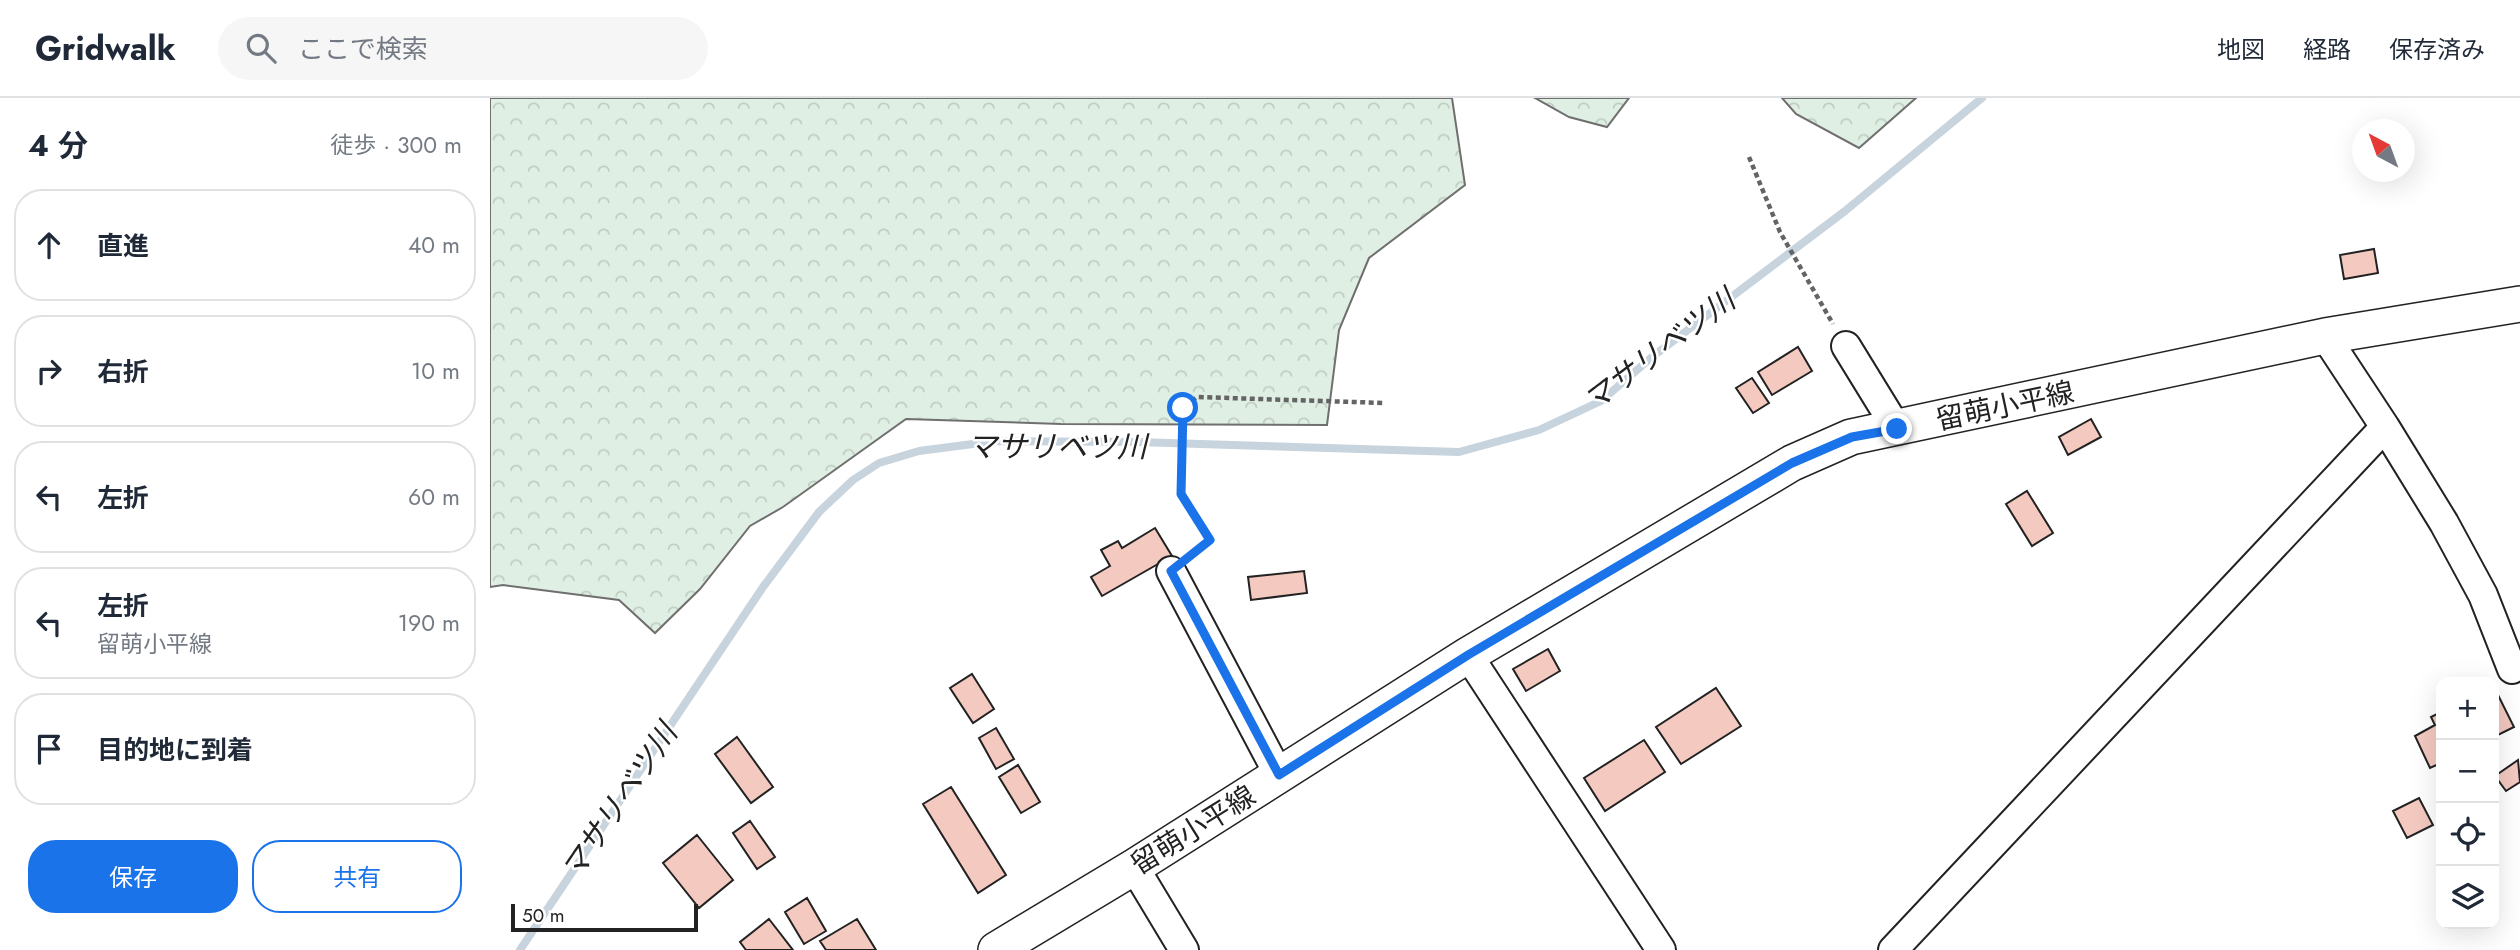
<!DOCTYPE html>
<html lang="ja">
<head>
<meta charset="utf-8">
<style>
	:root { --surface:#fff; --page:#f6f6f7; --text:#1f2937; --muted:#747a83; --line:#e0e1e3; --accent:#1a73e8 }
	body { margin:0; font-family:Jost,"Noto Sans JP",sans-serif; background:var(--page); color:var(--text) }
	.controls { position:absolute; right:21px; bottom:21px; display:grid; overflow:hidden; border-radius:14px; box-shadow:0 7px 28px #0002 }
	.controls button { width:63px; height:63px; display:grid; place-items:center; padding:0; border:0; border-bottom:2px solid var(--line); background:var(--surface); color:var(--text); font:35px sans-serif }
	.compass { position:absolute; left:1862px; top:21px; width:63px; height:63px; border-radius:50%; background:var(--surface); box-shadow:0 7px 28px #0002; rotate:319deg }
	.scale { position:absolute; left:21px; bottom:18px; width:187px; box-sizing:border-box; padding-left:7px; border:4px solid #222; border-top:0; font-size:19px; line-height:24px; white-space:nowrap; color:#222; -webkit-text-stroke:5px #fff; paint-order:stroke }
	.stop { position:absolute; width:21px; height:21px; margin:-16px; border:5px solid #1a73e8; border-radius:50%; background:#fff }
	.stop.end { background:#1a73e8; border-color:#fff; box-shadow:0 2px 7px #0008 }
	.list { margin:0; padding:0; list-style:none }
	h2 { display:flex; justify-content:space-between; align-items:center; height:91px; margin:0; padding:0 28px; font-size:30px }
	h2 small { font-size:23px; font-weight:400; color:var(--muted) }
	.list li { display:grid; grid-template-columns:46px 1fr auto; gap:21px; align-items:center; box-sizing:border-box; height:112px; margin:0 14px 14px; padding:0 14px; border:2px solid var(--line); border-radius:28px }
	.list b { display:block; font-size:26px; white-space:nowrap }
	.list p { margin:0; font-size:23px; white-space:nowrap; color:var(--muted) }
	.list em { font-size:23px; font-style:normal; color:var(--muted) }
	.actions { display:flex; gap:14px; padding:21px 28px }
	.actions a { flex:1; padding:16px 0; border:2px solid var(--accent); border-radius:28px; text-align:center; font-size:24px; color:var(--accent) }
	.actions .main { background:var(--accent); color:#fff }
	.icon { flex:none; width:38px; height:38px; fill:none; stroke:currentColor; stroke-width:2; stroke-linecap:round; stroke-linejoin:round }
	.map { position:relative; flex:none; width:2030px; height:852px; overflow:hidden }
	header { display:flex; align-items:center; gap:42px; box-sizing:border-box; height:98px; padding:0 35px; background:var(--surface); border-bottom:2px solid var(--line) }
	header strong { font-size:33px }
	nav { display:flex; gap:38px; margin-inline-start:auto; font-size:24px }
	.search { width:490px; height:63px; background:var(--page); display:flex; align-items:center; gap:18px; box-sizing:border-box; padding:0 24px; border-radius:38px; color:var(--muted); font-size:26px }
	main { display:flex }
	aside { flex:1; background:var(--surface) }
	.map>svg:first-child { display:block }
</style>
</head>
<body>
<header>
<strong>Gridwalk</strong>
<div class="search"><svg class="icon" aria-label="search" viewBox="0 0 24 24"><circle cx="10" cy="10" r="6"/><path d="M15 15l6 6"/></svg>ここで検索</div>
<nav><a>地図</a><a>経路</a><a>保存済み</a></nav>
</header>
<main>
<aside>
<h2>4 分<small>徒歩 · 300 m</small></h2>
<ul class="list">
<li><svg class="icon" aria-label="ahead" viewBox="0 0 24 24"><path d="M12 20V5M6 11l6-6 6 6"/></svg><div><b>直進</b></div><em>40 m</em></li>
<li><svg class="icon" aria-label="right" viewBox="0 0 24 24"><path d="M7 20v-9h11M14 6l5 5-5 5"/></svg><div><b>右折</b></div><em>10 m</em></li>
<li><svg class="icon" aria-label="left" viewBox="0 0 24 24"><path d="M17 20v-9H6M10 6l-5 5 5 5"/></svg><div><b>左折</b></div><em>60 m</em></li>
<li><svg class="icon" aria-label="left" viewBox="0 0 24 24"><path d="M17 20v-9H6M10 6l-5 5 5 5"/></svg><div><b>左折</b><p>留萌小平線</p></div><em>190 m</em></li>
<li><svg class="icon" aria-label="arrive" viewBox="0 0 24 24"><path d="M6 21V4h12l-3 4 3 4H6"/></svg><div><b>目的地に到着</b></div></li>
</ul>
<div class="actions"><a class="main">保存</a><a>共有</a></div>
</aside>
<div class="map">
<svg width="2030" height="852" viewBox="0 0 2030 852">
	<defs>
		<pattern id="forest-crowns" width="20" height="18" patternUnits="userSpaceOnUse" patternTransform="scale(1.75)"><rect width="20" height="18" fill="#e0efe3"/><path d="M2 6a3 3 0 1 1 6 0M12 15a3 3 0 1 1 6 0" fill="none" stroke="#c0cdc2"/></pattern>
	</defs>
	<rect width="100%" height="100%" fill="#fff"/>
	<path fill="url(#forest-crowns)" stroke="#6f6f6f" stroke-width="2" d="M0 0H962L975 87 879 160 849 232 837 327 571 326 416 321 293 409 260 428 210 491 165 535 129 502 13 487 0 489Z
		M1045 0H1139L1117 29 1079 19Z
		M1292 0H1426L1369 50 1306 16Z"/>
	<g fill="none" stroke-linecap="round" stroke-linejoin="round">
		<path stroke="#c7d3dd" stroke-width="8" d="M30 852 273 489 329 414 363 382 389 365 429 353 506 343 647 344 969 354 1049 332 1111 303 1162 259 1355 113 1492 0"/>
	</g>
	<path fill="#f3c9c0" stroke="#222" stroke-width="2" d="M1884 151 1888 175 1854 181 1850 157Z
		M1308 249 1322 273 1282 297 1268 274Z
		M1262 280 1279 305 1263 315 1246 290Z
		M1601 321 1611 339 1578 357 1569 339Z
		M1537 393 1563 435 1542 448 1516 406Z
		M665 430 682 458 612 498 601 479 620 468 611 452 628 443 632 450Z
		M814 473 817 495 761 502 758 479Z
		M1058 551 1070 573 1036 593 1023 571Z
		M482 576 504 611 483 625 460 590Z
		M1226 590 1251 628 1191 666 1166 629Z
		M2007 595 2024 629 2004 639V597Z
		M1951 614V665L1940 670 1925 638 1945 627 1941 619Z
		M506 630 524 661 506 671 489 640Z
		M247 639 283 689 261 705 225 656Z
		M1154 642 1175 674 1115 713 1094 680Z
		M2028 662 2030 684 2016 693 2005 678Z
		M528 667 550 704 531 715 509 679Z
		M461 689 516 777 488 795 433 706Z
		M1929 700 1943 727 1917 740 1903 713Z
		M260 723 285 759 267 771 243 735Z
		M207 737 243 782 209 810 173 765Z
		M317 800 336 833 314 846 295 814Z
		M279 821 303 852H256L250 844Z
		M367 821 386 852H336L330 843Z"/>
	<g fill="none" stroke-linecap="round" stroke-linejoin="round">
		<g stroke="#222" stroke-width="32">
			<path id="minor" d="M1356 248 1407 331
				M1895 329 1954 425 1993 497 2022 571
				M681 473 789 677
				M978 557 1171 852
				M644 769 694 852
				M1403 852 1895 329 1835 238"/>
		</g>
		<g stroke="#222" stroke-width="38">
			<path id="major" d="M506 852 644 769 978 557 1302 365 1361 339 1835 238 2030 206"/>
		</g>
		<path stroke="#646464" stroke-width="4.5" stroke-dasharray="5 3.5" stroke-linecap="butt" d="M1259 59 1290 134 1343 226
			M699 459 720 442 691 396 693 310 707 299 895 305"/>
		<use href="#minor" stroke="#fff" stroke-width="28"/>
		<use href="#major" stroke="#fff" stroke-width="35"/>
	</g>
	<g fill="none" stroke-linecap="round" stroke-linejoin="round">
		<path stroke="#1a73e8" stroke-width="9" d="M693 310 691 396 720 442 681 473 789 677 978 557 1302 365 1362 339 1407 331"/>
	</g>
	<g text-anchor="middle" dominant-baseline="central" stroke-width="5" stroke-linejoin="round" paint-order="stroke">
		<g font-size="28" fill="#222" stroke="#fff">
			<text transform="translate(1515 308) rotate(-12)">留萌小平線</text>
			<text transform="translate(703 732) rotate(-32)">留萌小平線</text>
		</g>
		<g font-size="30" font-style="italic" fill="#222" stroke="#fff">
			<text transform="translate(1169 252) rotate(-37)">マサリベツ川</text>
			<text x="567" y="348">マサリベツ川</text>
			<text transform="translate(129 703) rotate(-56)">マサリベツ川</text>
		</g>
	</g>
</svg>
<div class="controls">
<button>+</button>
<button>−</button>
<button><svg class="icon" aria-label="locate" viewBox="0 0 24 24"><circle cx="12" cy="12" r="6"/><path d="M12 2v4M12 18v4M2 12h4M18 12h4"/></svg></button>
<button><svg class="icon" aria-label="layers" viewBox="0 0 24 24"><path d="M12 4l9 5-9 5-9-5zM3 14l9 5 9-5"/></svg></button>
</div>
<svg class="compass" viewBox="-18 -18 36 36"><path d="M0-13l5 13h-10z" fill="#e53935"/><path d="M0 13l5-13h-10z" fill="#747a83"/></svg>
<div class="scale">50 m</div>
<div class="stop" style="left:693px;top:310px"></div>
<div class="stop end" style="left:1407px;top:331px"></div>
</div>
</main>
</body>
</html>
